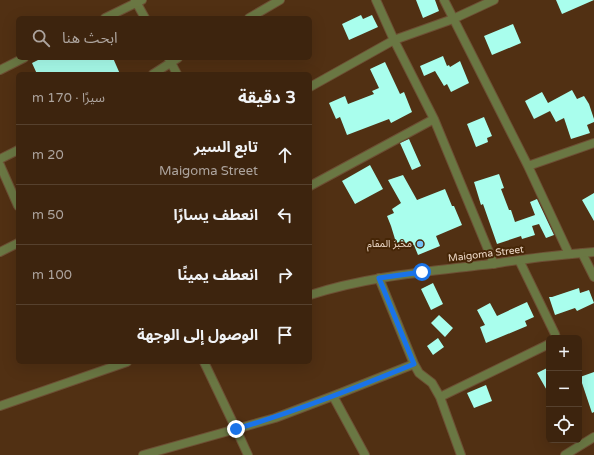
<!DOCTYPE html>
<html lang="ar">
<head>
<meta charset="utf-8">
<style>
	:root { --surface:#3d240e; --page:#442c17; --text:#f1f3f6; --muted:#ada49e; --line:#56412e }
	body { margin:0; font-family:"Varela Round","Noto Sans Arabic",sans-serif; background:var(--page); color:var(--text); direction:rtl }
	.controls { position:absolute; right:12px; bottom:12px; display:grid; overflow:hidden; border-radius:6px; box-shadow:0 4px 16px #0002 }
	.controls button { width:36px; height:36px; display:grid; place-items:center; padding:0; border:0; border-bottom:1px solid var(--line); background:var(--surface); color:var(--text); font:20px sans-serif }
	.stop { position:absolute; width:12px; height:12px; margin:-9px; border:3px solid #1a73e8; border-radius:50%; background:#fff }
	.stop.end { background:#1a73e8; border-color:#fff; box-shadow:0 1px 4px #0008 }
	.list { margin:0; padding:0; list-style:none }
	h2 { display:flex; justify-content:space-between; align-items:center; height:52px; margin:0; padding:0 16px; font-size:17px }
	h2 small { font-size:13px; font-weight:400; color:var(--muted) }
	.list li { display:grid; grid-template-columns:26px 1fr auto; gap:12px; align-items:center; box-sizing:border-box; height:60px; padding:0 16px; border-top:1px solid var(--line) }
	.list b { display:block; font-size:15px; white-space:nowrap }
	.list p { margin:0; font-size:13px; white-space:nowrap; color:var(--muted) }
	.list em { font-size:13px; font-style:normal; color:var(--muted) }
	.icon { flex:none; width:22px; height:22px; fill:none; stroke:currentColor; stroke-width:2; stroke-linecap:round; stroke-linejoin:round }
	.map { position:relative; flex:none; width:594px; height:455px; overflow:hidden; direction:ltr }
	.search { position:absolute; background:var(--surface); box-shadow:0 4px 16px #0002; left:16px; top:16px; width:296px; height:44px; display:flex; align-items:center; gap:10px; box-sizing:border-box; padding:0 14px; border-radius:6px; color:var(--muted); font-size:15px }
	.panel { position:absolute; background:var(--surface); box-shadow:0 4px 16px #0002; left:16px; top:72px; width:296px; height:292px; border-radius:6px; direction:rtl }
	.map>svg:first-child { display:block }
</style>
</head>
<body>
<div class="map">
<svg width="594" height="455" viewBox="0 0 594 455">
	<rect width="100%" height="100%" fill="#513013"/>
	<path fill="#a9feed" d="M416 0H435L439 11 423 18Z
		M556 0H594L562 14Z
		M361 15 363 19 372 15 378 27 349 40 342 24Z
		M513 24 521 43 492 55 484 36Z
		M443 56 447 66 449 65 450 67 460 61 469 83 451 92 447 84 444 86 435 71 424 76 420 66Z
		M42 58H113L120 74H37L32 63Z
		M385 62 400 94 404 92 412 112 391 123 389 119 347 135 340 117 336 119 329 103 345 96 348 104 374 94 372 91 379 88 370 69Z
		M572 90 577 99 584 96 589 104 594 119V122L587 125 590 133 571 139 564 118 556 122 550 111 534 119 525 101 542 92 548 103Z
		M484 117 492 136 487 138 488 142 476 147 467 124Z
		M409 139 421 166 412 170 400 143Z
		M370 165 383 189 355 204 342 181Z
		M499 174 504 188 501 189 509 210H511L515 222 535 215 530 202 537 199 554 235 546 238 539 224 532 226 535 235 522 239 521 236 497 244 483 204 481 205 474 182Z
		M403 175 417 200 445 189 452 206H454L462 225 436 236 440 246 418 255 414 245 398 249 391 226 387 216 394 213 392 209 401 203 388 180Z
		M594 193V221L582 200Z
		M433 283 443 304 431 310 421 289Z
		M579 288 580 293 589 290 594 303 577 311 575 308 555 315 549 297H552Z
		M527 302 534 317 525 321 527 326 486 343 480 327 485 325 477 310 490 303 497 316Z
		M439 315 453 328 445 337 431 323Z
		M438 338 444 347 433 355 427 346Z
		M549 367V394L537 373Z
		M594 372V412L592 413 580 377Z
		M486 385 492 401 474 408 467 393Z"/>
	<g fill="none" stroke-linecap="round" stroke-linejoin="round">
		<g stroke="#6d4f34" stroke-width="10">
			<path id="minor" d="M135 0 145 18
				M376 0 394 40 434 119 494 264
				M444 0 528 166 569 254
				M105 18 142 0
				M249 18 280 0
				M169 59 177 74
				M0 70 24 58
				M153 74 178 58
				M310 87 394 40 453 19 494 0
				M0 159 18 150
				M0 165 18 206
				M528 166 594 143
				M310 186 434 119
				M0 252 18 243
				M582 253 594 277
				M519 260 555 334 556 338
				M379 278 414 364 419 373 432 383 440 397 461 455
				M204 362 236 429 248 455
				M333 396 365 455
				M440 397 549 344
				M143 455 275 418 333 396 414 364
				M565 455 594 437"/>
		</g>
		<g stroke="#6d4f34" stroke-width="10">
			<path id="tertiary" d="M310 295C365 277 424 272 482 265 495 264 508 261 521 260 545 256 570 254 594 252
				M0 406 127 362"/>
		</g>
		<use href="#minor" stroke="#6a7743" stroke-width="8"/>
		<use href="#tertiary" stroke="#6a7743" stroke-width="8"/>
	</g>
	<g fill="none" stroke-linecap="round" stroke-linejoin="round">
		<path stroke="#1a73e8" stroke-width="5" d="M236 429C297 411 355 388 414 364L379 278 422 272"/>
	</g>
	<circle fill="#73c1f6" stroke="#462607" stroke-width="1.5" cx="420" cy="244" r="4"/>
	<g text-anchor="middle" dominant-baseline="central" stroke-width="4" stroke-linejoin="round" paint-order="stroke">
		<g font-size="10" fill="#eedac9" stroke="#462607" text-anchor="end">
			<text x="412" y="244">مخبز المقام</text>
		</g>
		<g font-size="10" fill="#eedac9" stroke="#462607">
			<text transform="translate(486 254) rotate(-7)">Maigoma Street</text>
		</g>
	</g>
</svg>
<div class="controls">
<button>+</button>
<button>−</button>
<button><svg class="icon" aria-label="locate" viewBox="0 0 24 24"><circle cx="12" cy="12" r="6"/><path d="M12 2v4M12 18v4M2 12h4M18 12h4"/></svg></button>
</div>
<div class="stop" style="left:422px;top:272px"></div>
<div class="stop end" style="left:236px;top:429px"></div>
<div class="search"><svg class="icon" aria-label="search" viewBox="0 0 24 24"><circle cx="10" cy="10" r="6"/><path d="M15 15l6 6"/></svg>ابحث هنا</div>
<section class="panel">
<h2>3 دقيقة<small>سيرًا · 170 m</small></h2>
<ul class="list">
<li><svg class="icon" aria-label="ahead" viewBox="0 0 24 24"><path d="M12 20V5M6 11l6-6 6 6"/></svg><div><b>تابع السير</b><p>Maigoma Street</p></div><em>20 m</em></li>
<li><svg class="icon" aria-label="left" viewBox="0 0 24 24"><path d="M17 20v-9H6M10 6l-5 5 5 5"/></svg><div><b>انعطف يسارًا</b></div><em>50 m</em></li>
<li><svg class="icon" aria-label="right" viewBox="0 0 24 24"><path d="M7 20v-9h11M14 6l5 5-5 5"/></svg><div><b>انعطف يمينًا</b></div><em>100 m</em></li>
<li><svg class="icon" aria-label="arrive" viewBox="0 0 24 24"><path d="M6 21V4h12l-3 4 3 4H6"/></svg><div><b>الوصول إلى الوجهة</b></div></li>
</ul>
</section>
</div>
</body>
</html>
